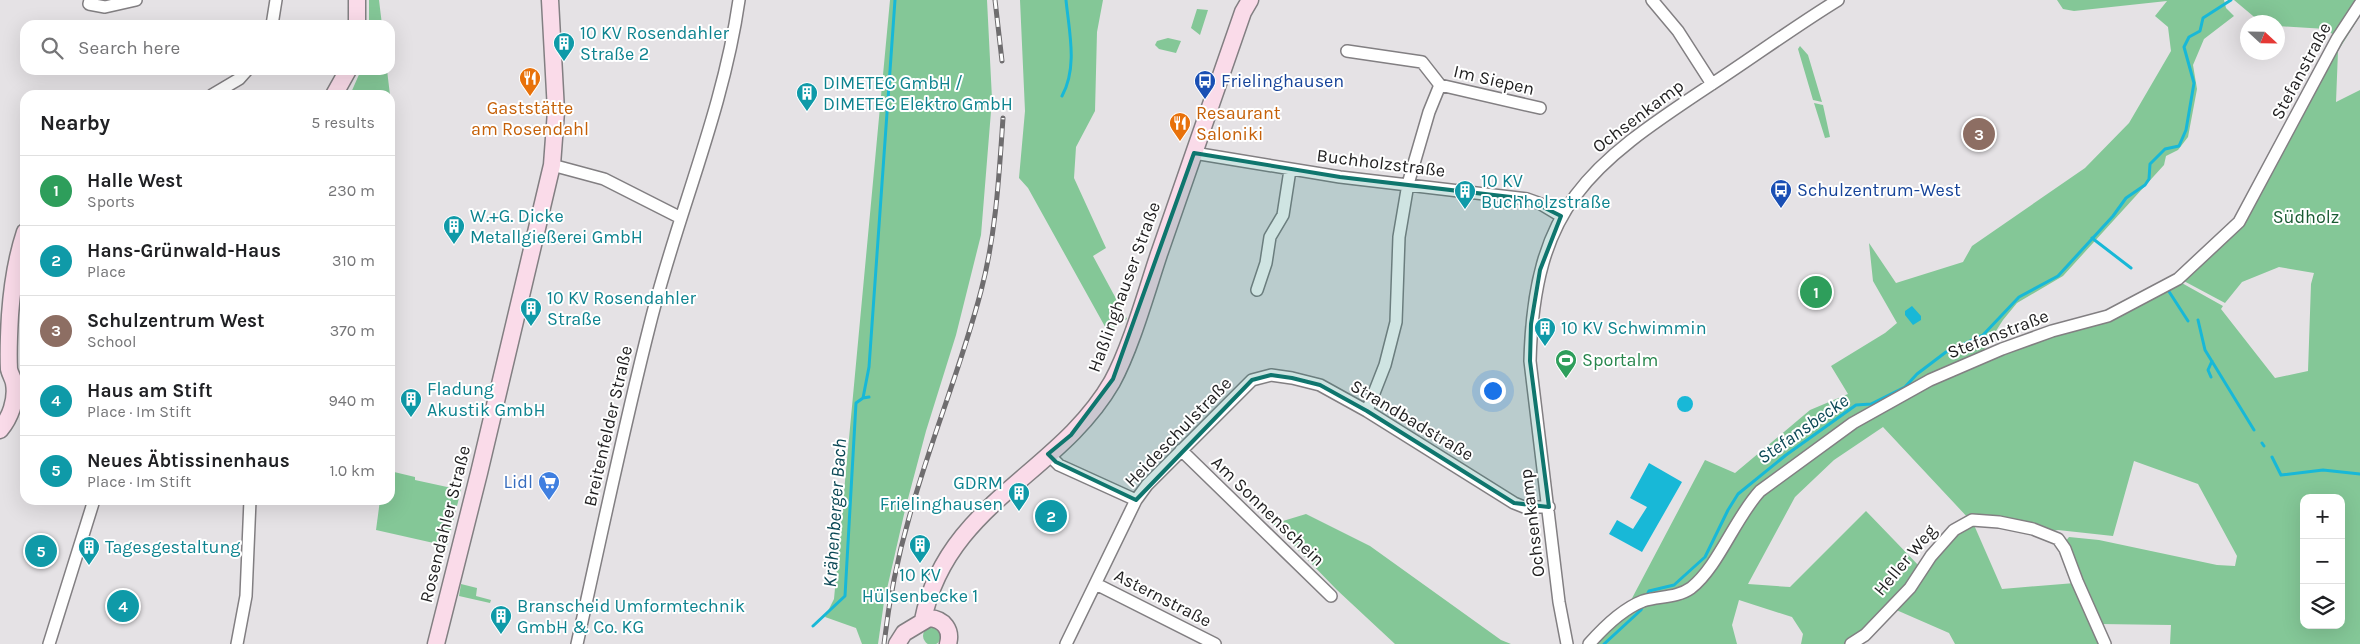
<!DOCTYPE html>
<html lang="en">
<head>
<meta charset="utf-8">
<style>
	:root { --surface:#fff; --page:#f6f6f6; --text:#202124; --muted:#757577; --line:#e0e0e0; --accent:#7c3aed }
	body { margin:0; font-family:Karla,sans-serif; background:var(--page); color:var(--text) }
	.controls { position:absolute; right:15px; bottom:15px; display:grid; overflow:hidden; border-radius:10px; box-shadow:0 5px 20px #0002 }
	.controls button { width:45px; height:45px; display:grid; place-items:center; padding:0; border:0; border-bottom:1px solid var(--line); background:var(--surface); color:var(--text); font:25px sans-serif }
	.compass { position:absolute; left:2240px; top:15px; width:45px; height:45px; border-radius:50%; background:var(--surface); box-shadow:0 5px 20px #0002; rotate:112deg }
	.you { position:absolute; left:1492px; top:390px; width:18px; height:18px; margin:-12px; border:4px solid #fff; border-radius:50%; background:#1a73e8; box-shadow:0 0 0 8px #1a73e833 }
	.badge { display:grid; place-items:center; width:32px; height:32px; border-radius:50%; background:var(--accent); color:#fff; font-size:16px; font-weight:700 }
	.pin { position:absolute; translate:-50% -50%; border:2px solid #fff; box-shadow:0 1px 5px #0006 }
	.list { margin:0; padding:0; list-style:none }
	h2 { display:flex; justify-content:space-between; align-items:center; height:65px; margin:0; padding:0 20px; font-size:21px }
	h2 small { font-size:16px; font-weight:400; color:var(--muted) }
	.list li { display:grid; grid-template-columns:32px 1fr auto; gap:15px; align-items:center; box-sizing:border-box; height:70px; padding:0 20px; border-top:1px solid var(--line) }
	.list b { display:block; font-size:19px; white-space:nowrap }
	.list p { margin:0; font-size:16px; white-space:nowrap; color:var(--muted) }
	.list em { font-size:16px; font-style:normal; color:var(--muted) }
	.icon { flex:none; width:28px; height:28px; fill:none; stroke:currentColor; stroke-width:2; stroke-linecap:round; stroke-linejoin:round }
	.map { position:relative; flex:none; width:2360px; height:644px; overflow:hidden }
	.search { position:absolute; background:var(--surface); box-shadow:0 5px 20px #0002; left:20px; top:20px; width:375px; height:55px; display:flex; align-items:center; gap:12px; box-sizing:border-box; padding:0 18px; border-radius:15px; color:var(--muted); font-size:19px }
	.panel { position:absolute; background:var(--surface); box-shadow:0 5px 20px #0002; left:20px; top:90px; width:375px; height:415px; border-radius:15px }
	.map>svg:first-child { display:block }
</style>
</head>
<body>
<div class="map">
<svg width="2360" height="644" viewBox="0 0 2360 644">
	<rect width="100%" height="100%" fill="#e5e2e5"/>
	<path fill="#84c797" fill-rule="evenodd" d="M369 0H379L382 25H369Z
		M890 0H987L992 99 981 235 956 335 926 431 905 510 884 602 878 644H862L856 628 825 617 834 599Z
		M1020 0H1103L1097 32 1095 111 1076 147 1074 178 1106 248 1093 256 1127 319 1108 332 1028 188 1019 178 1025 111Z
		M2057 0H2224L2226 8 2234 16 2204 39 2193 65 2197 89 2188 137 2178 150 2166 156 2164 165 2063 276 2017 303 2003 320 1980 356 2112 311 2180 282 2223 306 2221 309 2275 378 2308 371 2311 284 2314 273 2279 267 2242 282 2225 303 2182 280 2239 227 2341 41 2326 29 2278 26V22L2259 21 2234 0H2360V16L2338 51 2336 102 2360 90V644H2170L2171 625 2100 624 2065 542 2069 537 2099 540 2217 565 2235 566 2237 556 2198 484 2134 461 2113 536 2058 530 2052 531 1970 520 1883 427 1834 460 1795 497 1748 584 1790 587 1866 511 1921 568 1863 631 1846 644H1801L1803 634 1792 617 1739 600 1732 625 1737 644H1597L1620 621 1705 460 1735 473 1810 410 1848 394 1831 366 1885 333 1897 323 1873 281 1869 243 1896 283 1963 262 1972 246 2085 168 2129 123 2171 51 2168 27 2155 16 2167 1 2074 11 2063 9ZM2304 498H2341V625H2304Z
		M1197 9 1208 10 1200 35 1191 28Z
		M1168 38 1181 41 1176 53 1159 49 1155 45 1157 41Z
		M1800 46 1808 55 1822 102 1813 100 1798 49Z
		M361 70H387L390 95H350Z
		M1814 103 1823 105 1830 137 1825 138Z
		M390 471 415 477V480L461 490 447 546 376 530 380 500H390Z
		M1306 514 1370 546 1501 640 1511 644H1395L1337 590 1273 524Z
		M1974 525 2002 589 2075 583 2101 644H1955L1949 633 1894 609 1954 532Z
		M461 584 477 588 476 596 491 600 490 603 459 596Z
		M923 636a9 9 0 1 1 18 0a9 9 0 1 1-18 0Z"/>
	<path fill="#18b8d7" d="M1912 306 1921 316V320L1913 325 1905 315V311Z
		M1677 404a8 8 0 1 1 16 0a8 8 0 1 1-16 0Z
		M1649 463 1682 482 1642 552 1609 534 1617 520 1633 529 1647 507 1630 498Z"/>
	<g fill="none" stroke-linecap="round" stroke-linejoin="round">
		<path stroke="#18b8d7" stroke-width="3" d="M1062 96C1078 67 1069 31 1066 0
			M2092 238 2131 268
			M2168 290 2188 321
			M2198 320 2205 350 2254 430
			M2211 377 2208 370 2212 361
			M863 398 869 367 895 0
			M2262 443 2264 446
			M2272 457 2281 475 2323 470 2360 474
			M1646 597 1649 591 1674 585 1705 557 1728 510 1738 494 1786 455 1856 405 1871 404 1905 387 1917 374 1946 352 1983 335 2019 297 2058 276 2113 216 2126 198 2145 185 2149 179 2150 164 2165 149 2179 146 2186 130 2194 83 2184 47 2189 37 2200 31 2203 18 2231 0
			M813 626 845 596 856 403 863 398 869 397
			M1604 644 1641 610 1643 605"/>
		<g stroke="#827f82" stroke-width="14">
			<path id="minor" d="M90 0 89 4 105 7 136 0
				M1652 0 1678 31 1712 84
				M272 25 276 0
				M1347 51 1422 62 1440 85 1540 108
				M212 95 239 79 247 70
				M1194 153 1340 177 1527 199 1541 204 1561 216
				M552 165 604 179 681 218
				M1257 290 1266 263 1270 237 1283 215 1290 170
				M1367 411 1385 365 1396 322 1399 237 1408 184 1429 112 1440 85
				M1181 450 1331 596
				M1048 454 1059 465 1136 500
				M1096 584 1215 644
				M49 644 94 500
				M237 644 246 596 250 500
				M577 644C601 537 623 430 650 324 677 215 723 112 739 0
				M1066 644 1136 500 1147 485 1252 380 1271 375 1292 378 1320 385 1367 411 1514 503 1524 507H1549
				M1567 644 1559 602 1530 361C1534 206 1588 166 1709 86 1752 58 1794 27 1838 0
				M1589 644C1604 627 1622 609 1643 601 1659 596 1677 598 1691 588 1718 567 1735 518 1760 491L1853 423 1930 380 2002 349 2052 331 2108 316 2178 279 2239 222 2337 39 2360 4
				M1851 644 1865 635 1910 588 1931 556 1954 530 1972 520 1999 522 2033 529 2058 539 2065 549 2077 581 2105 644"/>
		</g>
		<g stroke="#827f82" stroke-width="19">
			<path id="secondary" d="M357 25V0
				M334 95 348 70
				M0 430C10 418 17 400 14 383 13 378 10 374 9 369 8 351 9 333 10 315 12 287 16 259 25 232
				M923 620C946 504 1059 474 1112 382 1131 347 1146 293 1159 254 1187 173 1215 92 1243 12L1250 0
				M436 644 479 473 552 165 556 111 550 0
				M897 644 904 633 929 618C944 619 952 630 948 644"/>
		</g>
		<use href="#minor" stroke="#fff" stroke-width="11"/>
		<use href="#secondary" stroke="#fadbe9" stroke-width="16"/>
		<g stroke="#6f6d6f" stroke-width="5">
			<path id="rail" d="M995 0 1002 61
				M884 644C889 601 897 559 909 518 930 441 961 368 981 291 996 234 999 176 1003 118"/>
		</g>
		<use href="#rail" stroke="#fff" stroke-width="3" stroke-dasharray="9" stroke-linecap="butt"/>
	</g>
	<path fill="#0f766e" fill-opacity="0.2" stroke="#0f766e" stroke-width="4" stroke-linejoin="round" d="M1194 153 1340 177 1527 199 1561 216 1540 270 1531 324 1530 361 1549 507 1514 503 1367 411 1320 385 1292 378 1271 375 1252 380 1136 500 1056 462 1048 454 1071 435 1113 379Z"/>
	<defs>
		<g id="building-pin" transform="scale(1.125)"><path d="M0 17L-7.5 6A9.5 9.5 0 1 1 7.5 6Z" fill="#0f9aa8" stroke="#fff"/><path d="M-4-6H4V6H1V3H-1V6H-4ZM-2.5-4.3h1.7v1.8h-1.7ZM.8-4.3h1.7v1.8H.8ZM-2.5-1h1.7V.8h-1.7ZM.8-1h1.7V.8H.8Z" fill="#fff"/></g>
		<g id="restaurant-pin" transform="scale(1.125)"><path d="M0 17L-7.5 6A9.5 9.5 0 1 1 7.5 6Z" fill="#e8710a" stroke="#fff"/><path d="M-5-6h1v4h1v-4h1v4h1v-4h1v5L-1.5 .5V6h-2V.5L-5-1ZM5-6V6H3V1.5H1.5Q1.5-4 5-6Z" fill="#fff"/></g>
		<g id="bus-pin" transform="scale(1.125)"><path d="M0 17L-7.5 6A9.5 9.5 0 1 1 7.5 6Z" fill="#1a4fb4" stroke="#fff"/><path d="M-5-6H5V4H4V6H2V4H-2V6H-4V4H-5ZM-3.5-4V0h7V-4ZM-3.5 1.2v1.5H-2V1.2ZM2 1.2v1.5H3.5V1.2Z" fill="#fff"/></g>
		<g id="stadium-pin" transform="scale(1.125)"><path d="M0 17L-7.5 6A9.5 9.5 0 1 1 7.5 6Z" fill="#2e9e5b" stroke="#fff"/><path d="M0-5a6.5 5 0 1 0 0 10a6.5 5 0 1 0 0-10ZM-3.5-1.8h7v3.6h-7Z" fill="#fff"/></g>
		<g id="supermarket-pin" transform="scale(1.125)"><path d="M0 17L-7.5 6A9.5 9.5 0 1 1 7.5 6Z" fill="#3f7fe0" stroke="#fff"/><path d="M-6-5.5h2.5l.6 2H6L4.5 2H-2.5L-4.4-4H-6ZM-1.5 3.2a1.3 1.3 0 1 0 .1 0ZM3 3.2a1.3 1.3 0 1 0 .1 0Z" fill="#fff"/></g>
	</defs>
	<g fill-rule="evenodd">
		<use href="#building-pin" x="564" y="43"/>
		<use href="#restaurant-pin" x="530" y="78"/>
		<use href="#bus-pin" x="1205" y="81"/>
		<use href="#building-pin" x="807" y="93"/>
		<use href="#restaurant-pin" x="1180" y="123"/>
		<use href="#bus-pin" x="1781" y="190"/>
		<use href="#building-pin" x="1465" y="191"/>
		<use href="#building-pin" x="454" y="226"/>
		<use href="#building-pin" x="531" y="308"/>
		<use href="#building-pin" x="1545" y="328"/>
		<use href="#stadium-pin" x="1566" y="360"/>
		<use href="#building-pin" x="411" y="399"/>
		<use href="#supermarket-pin" x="549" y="482"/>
		<use href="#building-pin" x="1019" y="493"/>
		<use href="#building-pin" x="920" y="545"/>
		<use href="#building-pin" x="89" y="547"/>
		<use href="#building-pin" x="501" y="616"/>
	</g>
	<g text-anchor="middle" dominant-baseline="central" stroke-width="4" stroke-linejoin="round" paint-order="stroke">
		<g font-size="18" fill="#0d838f" stroke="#fff" text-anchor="start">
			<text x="580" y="33">10 KV Rosendahler<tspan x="580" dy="21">Straße 2</tspan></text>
			<text x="823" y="83">DIMETEC GmbH /<tspan x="823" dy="21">DIMETEC Elektro GmbH</tspan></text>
			<text x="1481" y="181">10 KV<tspan x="1481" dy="21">Buchholzstraße</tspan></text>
			<text x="470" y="216">W.+G. Dicke<tspan x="470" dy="21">Metallgießerei GmbH</tspan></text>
			<text x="547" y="298">10 KV Rosendahler<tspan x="547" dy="21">Straße</tspan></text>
			<text x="1561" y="328">10 KV Schwimmin</text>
			<text x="427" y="389">Fladung<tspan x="427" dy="21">Akustik GmbH</tspan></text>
			<text x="1003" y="483" text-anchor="end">GDRM<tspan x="1003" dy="21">Frielinghausen</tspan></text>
			<text x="105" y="547">Tagesgestaltung</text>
			<text x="920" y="575" text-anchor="middle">10 KV<tspan x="920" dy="21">Hülsenbecke 1</tspan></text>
			<text x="517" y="606">Branscheid Umformtechnik<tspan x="517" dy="21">GmbH &amp; Co. KG</tspan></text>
		</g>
		<g font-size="18" fill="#1f1e1f" stroke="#fff">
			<text transform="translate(2301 71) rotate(-62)">Stefanstraße</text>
			<text transform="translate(1494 80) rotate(13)">Im Siepen</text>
			<text transform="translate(1638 116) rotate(-37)">Ochsenkamp</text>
			<text transform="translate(1381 163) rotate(7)">Buchholzstraße</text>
			<text transform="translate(1124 287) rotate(-70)">Haßlinghauser Straße</text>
			<text transform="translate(1998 334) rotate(-21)">Stefanstraße</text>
			<text transform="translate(1412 420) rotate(31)">Strandbadstraße</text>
			<text transform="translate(608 426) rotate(-77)">Breitenfelder Straße</text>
			<text transform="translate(1178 432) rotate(-46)">Heideschulstraße</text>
			<text transform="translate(1268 511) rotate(44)">Am Sonnenschein</text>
			<text transform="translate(1532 523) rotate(-97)">Ochsenkamp</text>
			<text transform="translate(445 524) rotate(-76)">Rosendahler Straße</text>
			<text transform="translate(1905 560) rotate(-50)">Heller Weg</text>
			<text transform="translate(1163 598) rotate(27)">Asternstraße</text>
		</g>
		<g font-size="18" fill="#164399" stroke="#fff" text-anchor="start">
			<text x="1221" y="81">Frielinghausen</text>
			<text x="1797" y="190">Schulzentrum-West</text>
		</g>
		<g font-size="18" fill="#c56008" stroke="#fff">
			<text x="530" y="108">Gaststätte<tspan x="530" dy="21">am Rosendahl</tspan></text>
			<text x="1196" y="113" text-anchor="start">Resaurant<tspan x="1196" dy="21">Saloniki</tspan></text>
		</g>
		<g font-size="18" fill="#195a32" stroke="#fff">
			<text x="2306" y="217">Südholz</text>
		</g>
		<g font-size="18" fill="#27864d" stroke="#fff" text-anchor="start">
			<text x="1582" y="360">Sportalm</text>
		</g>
		<g font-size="18" fill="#366cbe" stroke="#fff" text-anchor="end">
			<text x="533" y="482">Lidl</text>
		</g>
		<g font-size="19" font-style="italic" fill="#0a4855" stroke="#fff">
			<text transform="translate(1803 429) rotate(-35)">Stefansbecke</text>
			<text transform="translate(835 513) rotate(-86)">Krähenberger Bach</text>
		</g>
	</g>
</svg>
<div class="controls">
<button>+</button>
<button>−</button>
<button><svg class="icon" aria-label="layers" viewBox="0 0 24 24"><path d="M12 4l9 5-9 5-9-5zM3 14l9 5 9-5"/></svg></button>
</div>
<svg class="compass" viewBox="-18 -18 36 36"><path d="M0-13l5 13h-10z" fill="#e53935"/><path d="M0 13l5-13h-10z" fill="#757577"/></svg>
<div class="you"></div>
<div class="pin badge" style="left:1816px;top:292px;background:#2e9e5b">1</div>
<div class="pin badge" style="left:1051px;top:516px;background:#0f9aa8">2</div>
<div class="pin badge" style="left:1979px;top:134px;background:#8d6e63">3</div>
<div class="pin badge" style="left:123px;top:606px;background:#0f9aa8">4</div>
<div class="pin badge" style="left:41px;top:551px;background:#0f9aa8">5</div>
<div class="search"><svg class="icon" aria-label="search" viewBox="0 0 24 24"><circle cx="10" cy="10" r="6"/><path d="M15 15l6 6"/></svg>Search here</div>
<section class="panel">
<h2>Nearby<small>5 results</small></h2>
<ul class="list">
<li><span class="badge" style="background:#2e9e5b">1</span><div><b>Halle West</b><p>Sports</p></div><em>230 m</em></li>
<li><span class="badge" style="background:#0f9aa8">2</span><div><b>Hans-Grünwald-Haus</b><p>Place</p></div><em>310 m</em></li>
<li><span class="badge" style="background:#8d6e63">3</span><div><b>Schulzentrum West</b><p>School</p></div><em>370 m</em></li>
<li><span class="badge" style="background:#0f9aa8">4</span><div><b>Haus am Stift</b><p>Place · Im Stift</p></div><em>940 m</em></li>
<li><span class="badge" style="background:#0f9aa8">5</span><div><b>Neues Äbtissinenhaus</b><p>Place · Im Stift</p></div><em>1.0 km</em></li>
</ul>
</section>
</div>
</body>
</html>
